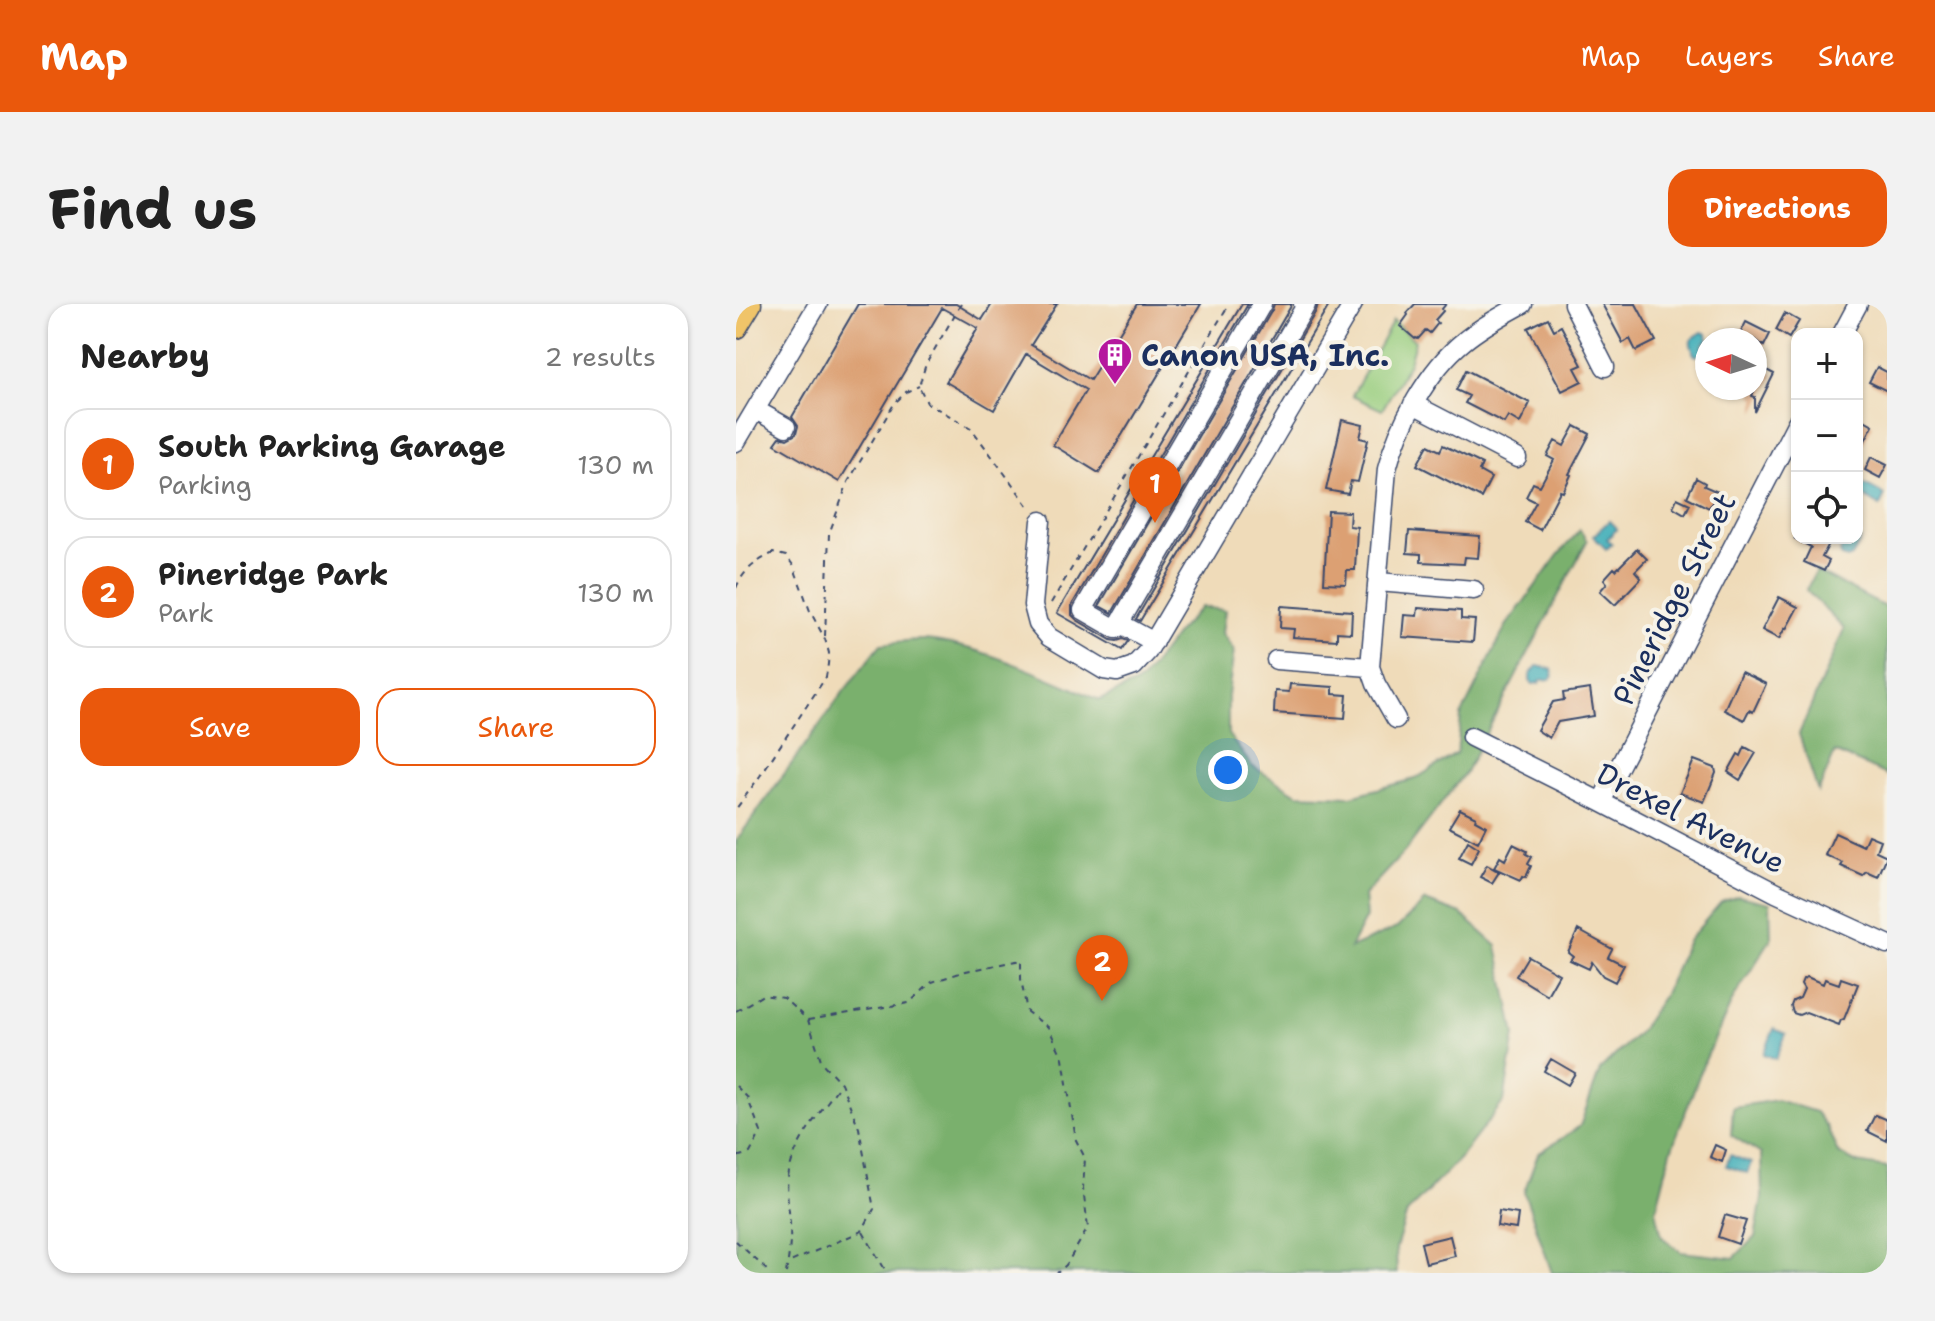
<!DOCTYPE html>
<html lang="en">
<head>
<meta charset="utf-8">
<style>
	:root { --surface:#fff; --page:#f2f2f2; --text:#222; --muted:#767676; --line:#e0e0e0; --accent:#ea580c }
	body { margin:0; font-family:"Shantell Sans",sans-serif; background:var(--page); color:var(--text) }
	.controls { position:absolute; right:24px; top:24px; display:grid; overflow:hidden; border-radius:16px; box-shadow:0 2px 6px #0004 }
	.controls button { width:72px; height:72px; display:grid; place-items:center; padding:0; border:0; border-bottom:2px solid var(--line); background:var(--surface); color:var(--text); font:40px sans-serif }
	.compass { position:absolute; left:959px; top:24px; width:72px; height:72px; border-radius:50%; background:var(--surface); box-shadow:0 2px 6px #0004; rotate:274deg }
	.you { position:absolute; left:492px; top:466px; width:28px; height:28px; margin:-20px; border:6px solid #fff; border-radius:50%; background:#1a73e8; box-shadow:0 0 0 12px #1a73e833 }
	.badge { display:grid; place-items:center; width:52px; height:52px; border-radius:50%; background:var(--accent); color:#fff; font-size:26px; font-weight:700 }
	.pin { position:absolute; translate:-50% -66px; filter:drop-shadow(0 2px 4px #0008) }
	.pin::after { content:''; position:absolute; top:42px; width:28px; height:24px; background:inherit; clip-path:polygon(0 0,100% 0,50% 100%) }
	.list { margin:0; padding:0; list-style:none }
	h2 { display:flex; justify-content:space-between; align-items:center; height:104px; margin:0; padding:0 32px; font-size:34px }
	h2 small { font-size:26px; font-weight:400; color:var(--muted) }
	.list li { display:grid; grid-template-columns:52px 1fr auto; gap:24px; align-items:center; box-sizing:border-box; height:112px; margin:0 16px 16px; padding:0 16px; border:2px solid var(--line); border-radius:24px }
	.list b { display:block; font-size:30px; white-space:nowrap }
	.list p { margin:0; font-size:26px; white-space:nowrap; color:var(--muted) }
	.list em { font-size:26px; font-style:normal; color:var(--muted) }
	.actions { display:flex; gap:16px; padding:24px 32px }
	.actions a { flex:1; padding:18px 0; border:2px solid var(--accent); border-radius:24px; text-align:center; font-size:28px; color:var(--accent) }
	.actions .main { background:var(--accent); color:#fff }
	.icon { flex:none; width:44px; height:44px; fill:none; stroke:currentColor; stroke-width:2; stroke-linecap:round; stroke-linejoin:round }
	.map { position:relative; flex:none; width:1151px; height:969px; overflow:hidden; border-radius:24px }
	header { display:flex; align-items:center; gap:48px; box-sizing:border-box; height:112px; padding:0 40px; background:var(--accent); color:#fff }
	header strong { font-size:38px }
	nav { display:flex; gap:44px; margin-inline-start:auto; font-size:28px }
	.intro { display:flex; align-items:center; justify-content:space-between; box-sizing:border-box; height:192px; padding:0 48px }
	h1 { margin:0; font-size:56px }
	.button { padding:20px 36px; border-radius:24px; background:var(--accent); color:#fff; font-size:28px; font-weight:700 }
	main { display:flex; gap:48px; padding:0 48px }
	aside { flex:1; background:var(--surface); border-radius:24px; box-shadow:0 2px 6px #0004 }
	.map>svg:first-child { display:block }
</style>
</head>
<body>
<header>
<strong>Map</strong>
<nav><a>Map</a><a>Layers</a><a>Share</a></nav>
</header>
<div class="intro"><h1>Find us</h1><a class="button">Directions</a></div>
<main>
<aside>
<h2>Nearby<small>2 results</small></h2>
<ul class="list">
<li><span class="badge">1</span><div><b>South Parking Garage</b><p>Parking</p></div><em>130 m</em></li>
<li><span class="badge">2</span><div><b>Pineridge Park</b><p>Park</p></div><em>130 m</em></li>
</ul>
<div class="actions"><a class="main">Save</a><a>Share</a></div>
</aside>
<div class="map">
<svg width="1151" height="969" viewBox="0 0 1151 969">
	<rect width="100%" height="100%" fill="#f7f3e8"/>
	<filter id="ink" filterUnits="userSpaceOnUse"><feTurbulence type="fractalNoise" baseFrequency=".0125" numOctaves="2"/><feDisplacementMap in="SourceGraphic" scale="16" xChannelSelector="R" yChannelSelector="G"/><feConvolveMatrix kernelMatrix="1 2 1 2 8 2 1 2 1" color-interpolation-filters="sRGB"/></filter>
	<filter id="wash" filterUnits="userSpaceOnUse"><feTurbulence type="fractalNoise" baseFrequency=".006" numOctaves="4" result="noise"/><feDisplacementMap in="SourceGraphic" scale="32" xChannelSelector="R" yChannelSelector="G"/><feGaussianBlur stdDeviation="1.8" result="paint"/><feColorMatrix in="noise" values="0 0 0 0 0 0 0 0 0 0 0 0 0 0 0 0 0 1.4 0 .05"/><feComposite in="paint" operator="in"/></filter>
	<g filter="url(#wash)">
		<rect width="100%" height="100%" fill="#efdbb9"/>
		<path fill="#98cd7e" stroke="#5a7e6e" stroke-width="2" d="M657 17 679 37 673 59 646 106 616 92Z"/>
		<path fill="#7ab06d" stroke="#4a7066" stroke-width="2" d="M844 226 851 237 731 466 669 547 628 591 630 613 614 644 661 624 689 597 725 610 761 642 779 731 768 797 723 855 671 909 660 944 661 969H0V537L108 387 145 340C159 339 174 335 188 336 246 341 311 374 364 396L405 377 440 330 465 303 489 306 486 329 498 347 492 391V430L516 462 561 490 615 492 679 475 721 449 725 412 770 322 823 250Z
			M1080 267 1151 304V471L1099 448 1082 488 1063 430 1108 325 1070 286Z
			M1002 592 1034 599 1035 635 998 693 967 761 935 847 920 906 926 933 945 948 998 954 1019 933 1026 894 1025 850 995 831 997 803 1041 796 1080 808 1091 823 1102 849 1121 859 1151 864V969H816L788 888 802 850 844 822 864 766 903 728 927 692 952 637 985 598Z"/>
		<path fill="#3bacb7" stroke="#2b6e8a" stroke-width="2" d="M966 28 971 30 972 36 967 41V50L960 52C954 46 959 52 956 44 952 34 958 34 966 28Z
			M1129 180 1149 191 1144 202 1123 190 1124 188 1122 186 1125 181 1127 182Z
			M873 217 881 225 871 235 876 240 870 245 857 232Z
			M1110 234H1121L1125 235 1116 253 1111 255 1106 253 1104 248Z
			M801 362 816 365 817 372 814 375 805 376 803 379 797 380 794 377V371Z
			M1038 725 1050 730 1040 755 1028 750Z
			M994 851 1015 859 1011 869 990 862Z"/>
		<g id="blocks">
			<path fill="#dca073" d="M122 0H220L246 16 256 0H321L295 41 354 76 401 0H465L363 169 317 141 350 86 290 50 258 106 210 78 242 24 206 4 103 178 39 140 44 133 51 135 60 130 62 122 56 113Z
				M506 0H512L336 301V311L341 316 375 336 381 337 387 335 392 337 386 346 321 309Z
				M538 0H555V2L376 309 363 302 536 6Z
				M582 0H594L404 317 400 315 580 7Z
				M679 0H710L706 5 707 7 699 16 702 19 694 29 690 26 682 35 680 34 679 35 664 22 672 11 671 9Z
				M866 0H900L920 37 900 47 894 35 887 39Z
				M1049 9 1063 17 1053 34 1040 26Z
				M812 14 818 26 825 22 846 61 839 64 846 77 826 87 792 24Z
				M1010 18 1034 30 1028 42 1019 36 1004 30Z
				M1019 60 1038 70 1019 108V93L1016 92 1019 84Z
				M1141 63 1151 68V87L1133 78Z
				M730 66 794 99 784 119 772 112 768 119 729 99 733 92 720 86Z
				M1121 112 1137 121 1121 152Z
				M606 116 627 121 624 134 632 136 622 178 615 177 612 190 590 186Z
				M839 122 854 130 833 170 835 171 827 188 824 187 804 226 789 218 800 198 790 193 797 179 804 182 818 156 811 152 819 137 828 142Z
				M692 141 704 147 707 141 746 160 743 167 755 174 745 194 681 161Z
				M1135 153 1151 161 1144 174 1129 166Z
				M960 174 969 179 968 182 982 188 973 204 951 193Z
				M941 194 954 200 949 210 937 203Z
				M592 207 614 208 613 222 621 223 619 266H611L610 280 588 279Z
				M673 227 744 232 742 254 729 253 728 260 685 258V250L671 249Z
				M1058 234H1096L1086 253 1093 257 1088 267 1068 258 1075 243Z
				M901 245 911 255 899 267 905 274 879 301 864 287 871 279 868 275 878 264 880 266Z
				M1043 293 1062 303 1050 325 1049 324 1043 335 1026 326Z
				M545 302 616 307 615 329 601 328V336L557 333 558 325 544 324Z
				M682 304 725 307V315L739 316 737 338 666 333 668 311 681 312Z
				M1005 368 1030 380 1017 408 1013 406 1008 416 988 406Z
				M554 380 597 383V390L611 391 609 414 538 409 539 387 553 388Z
				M854 385 858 412 822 418 813 434 801 426 817 398 828 396 827 389Z
				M1009 443 1020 449 1004 476 992 468 1002 450 1005 452Z
				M958 456 979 464 980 469 968 498 944 489Z
				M724 505 740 513 739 516 750 522 742 538 713 523Z
				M1099 529 1127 542 1132 531 1144 536 1140 547 1151 552 1142 573 1131 568 1127 572 1105 562 1107 559 1089 551Z
				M732 537 743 544 735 560 723 554Z
				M777 540 791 547 790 550 796 553 792 560 795 562 790 573 787 572 785 576 758 564 764 553 769 556Z
				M751 561 763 568 756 579 744 573Z
				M842 626 876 645 872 653 888 661 879 678 867 672 856 658 853 665 834 656 837 652 832 648Z
				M792 652 823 670 811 691 780 672Z
				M1071 673 1087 680 1089 675 1103 680 1105 674 1122 680 1108 715 1105 716 1103 721 1070 708 1063 711 1057 709 1055 702 1057 697 1064 694 1068 685 1065 680 1067 675Z
				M815 755 839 769 832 781 808 767Z
				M1139 811 1151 816V837L1131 827Z
				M979 841 990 846 986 858 974 853Z
				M763 907 782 910 780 925 761 922Z
				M989 911 1010 917 1002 940 982 933Z
				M714 932 719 952 690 959 685 939Z"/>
		</g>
	</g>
	<g filter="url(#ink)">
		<use href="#blocks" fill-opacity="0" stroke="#3b496c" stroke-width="2"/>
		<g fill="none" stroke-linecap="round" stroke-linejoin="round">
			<g stroke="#3b496c" stroke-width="21">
				<path id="minor" d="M526 0 347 306 380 325 570 1 567 0
					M837 0 869 63
					M1106 30 1122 0
					M677 100 781 154
					M20 106 50 123
					M0 138 82 0
					M305 217 297 301 302 320 313 333 368 366 381 368 398 362 412 347 617 0
					M642 278 738 286
					M383 319 418 338
					M540 356 634 363
					M660 415 640 380 634 363 651 165C662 121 692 66 728 37 746 22 767 11 787 0
					M735 433 865 498 1040 589 1151 640
					M865 498 1061 118"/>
			</g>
			<g stroke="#3b496c" stroke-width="25">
				<path id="major" d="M0 23 14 0"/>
			</g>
			<path stroke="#3b496c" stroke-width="2" stroke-dasharray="6 6" stroke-linecap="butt" d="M225 0 190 60 183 82 191 99 235 124 294 204
				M0 284C8 265 20 258 37 249L50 252 57 261 74 307 89 335 93 349 92 360 90 373 24 472 0 505
				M315 299 493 0
				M89 332 93 230 112 178 158 100 170 88 183 82
				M0 707 27 691 47 694 72 716 86 759 105 779 123 824 138 905 126 927 52 959
				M72 716 173 699 196 678 230 667 285 656V675L291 708 312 723 327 754 340 836 349 854 347 884 352 924 330 961 321 969
				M0 782 11 793 25 828 14 849 0 853
				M127 928 151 969
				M0 937 34 969
				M50 969C53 952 55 936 54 919 53 902 49 886 53 868 60 835 84 809 103 782"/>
			<use href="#minor" stroke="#fff" stroke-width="18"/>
			<use href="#major" stroke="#f0c469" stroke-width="22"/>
		</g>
	</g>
	<defs>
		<g id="building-pin" transform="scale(1.8)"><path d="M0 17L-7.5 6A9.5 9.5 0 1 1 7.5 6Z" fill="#b5179e" stroke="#f7f3e8"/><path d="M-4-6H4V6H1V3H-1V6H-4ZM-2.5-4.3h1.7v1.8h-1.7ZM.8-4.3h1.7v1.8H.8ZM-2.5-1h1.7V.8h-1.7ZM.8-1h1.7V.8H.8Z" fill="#fff"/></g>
	</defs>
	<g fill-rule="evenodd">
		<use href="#building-pin" x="379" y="51"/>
	</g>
	<g text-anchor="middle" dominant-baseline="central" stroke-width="8" stroke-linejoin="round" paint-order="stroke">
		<g font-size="30" font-weight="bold" fill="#1b2f5e" stroke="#f7f3e8" text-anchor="start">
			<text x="405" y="51">Canon USA, Inc.</text>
		</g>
		<g font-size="30" fill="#1b2f5e" stroke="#f7f3e8">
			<text transform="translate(938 295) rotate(-63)">Pineridge Street</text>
			<text transform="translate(955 514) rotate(27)">Drexel Avenue</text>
		</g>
	</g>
</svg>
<div class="controls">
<button>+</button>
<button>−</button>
<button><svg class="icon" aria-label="locate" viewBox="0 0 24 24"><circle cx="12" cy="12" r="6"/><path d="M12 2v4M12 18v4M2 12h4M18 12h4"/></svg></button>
</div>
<svg class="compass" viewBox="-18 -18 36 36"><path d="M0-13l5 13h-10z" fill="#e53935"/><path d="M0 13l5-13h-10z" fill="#767676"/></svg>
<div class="you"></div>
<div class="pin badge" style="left:419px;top:219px">1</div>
<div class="pin badge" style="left:366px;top:697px">2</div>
</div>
</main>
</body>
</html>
